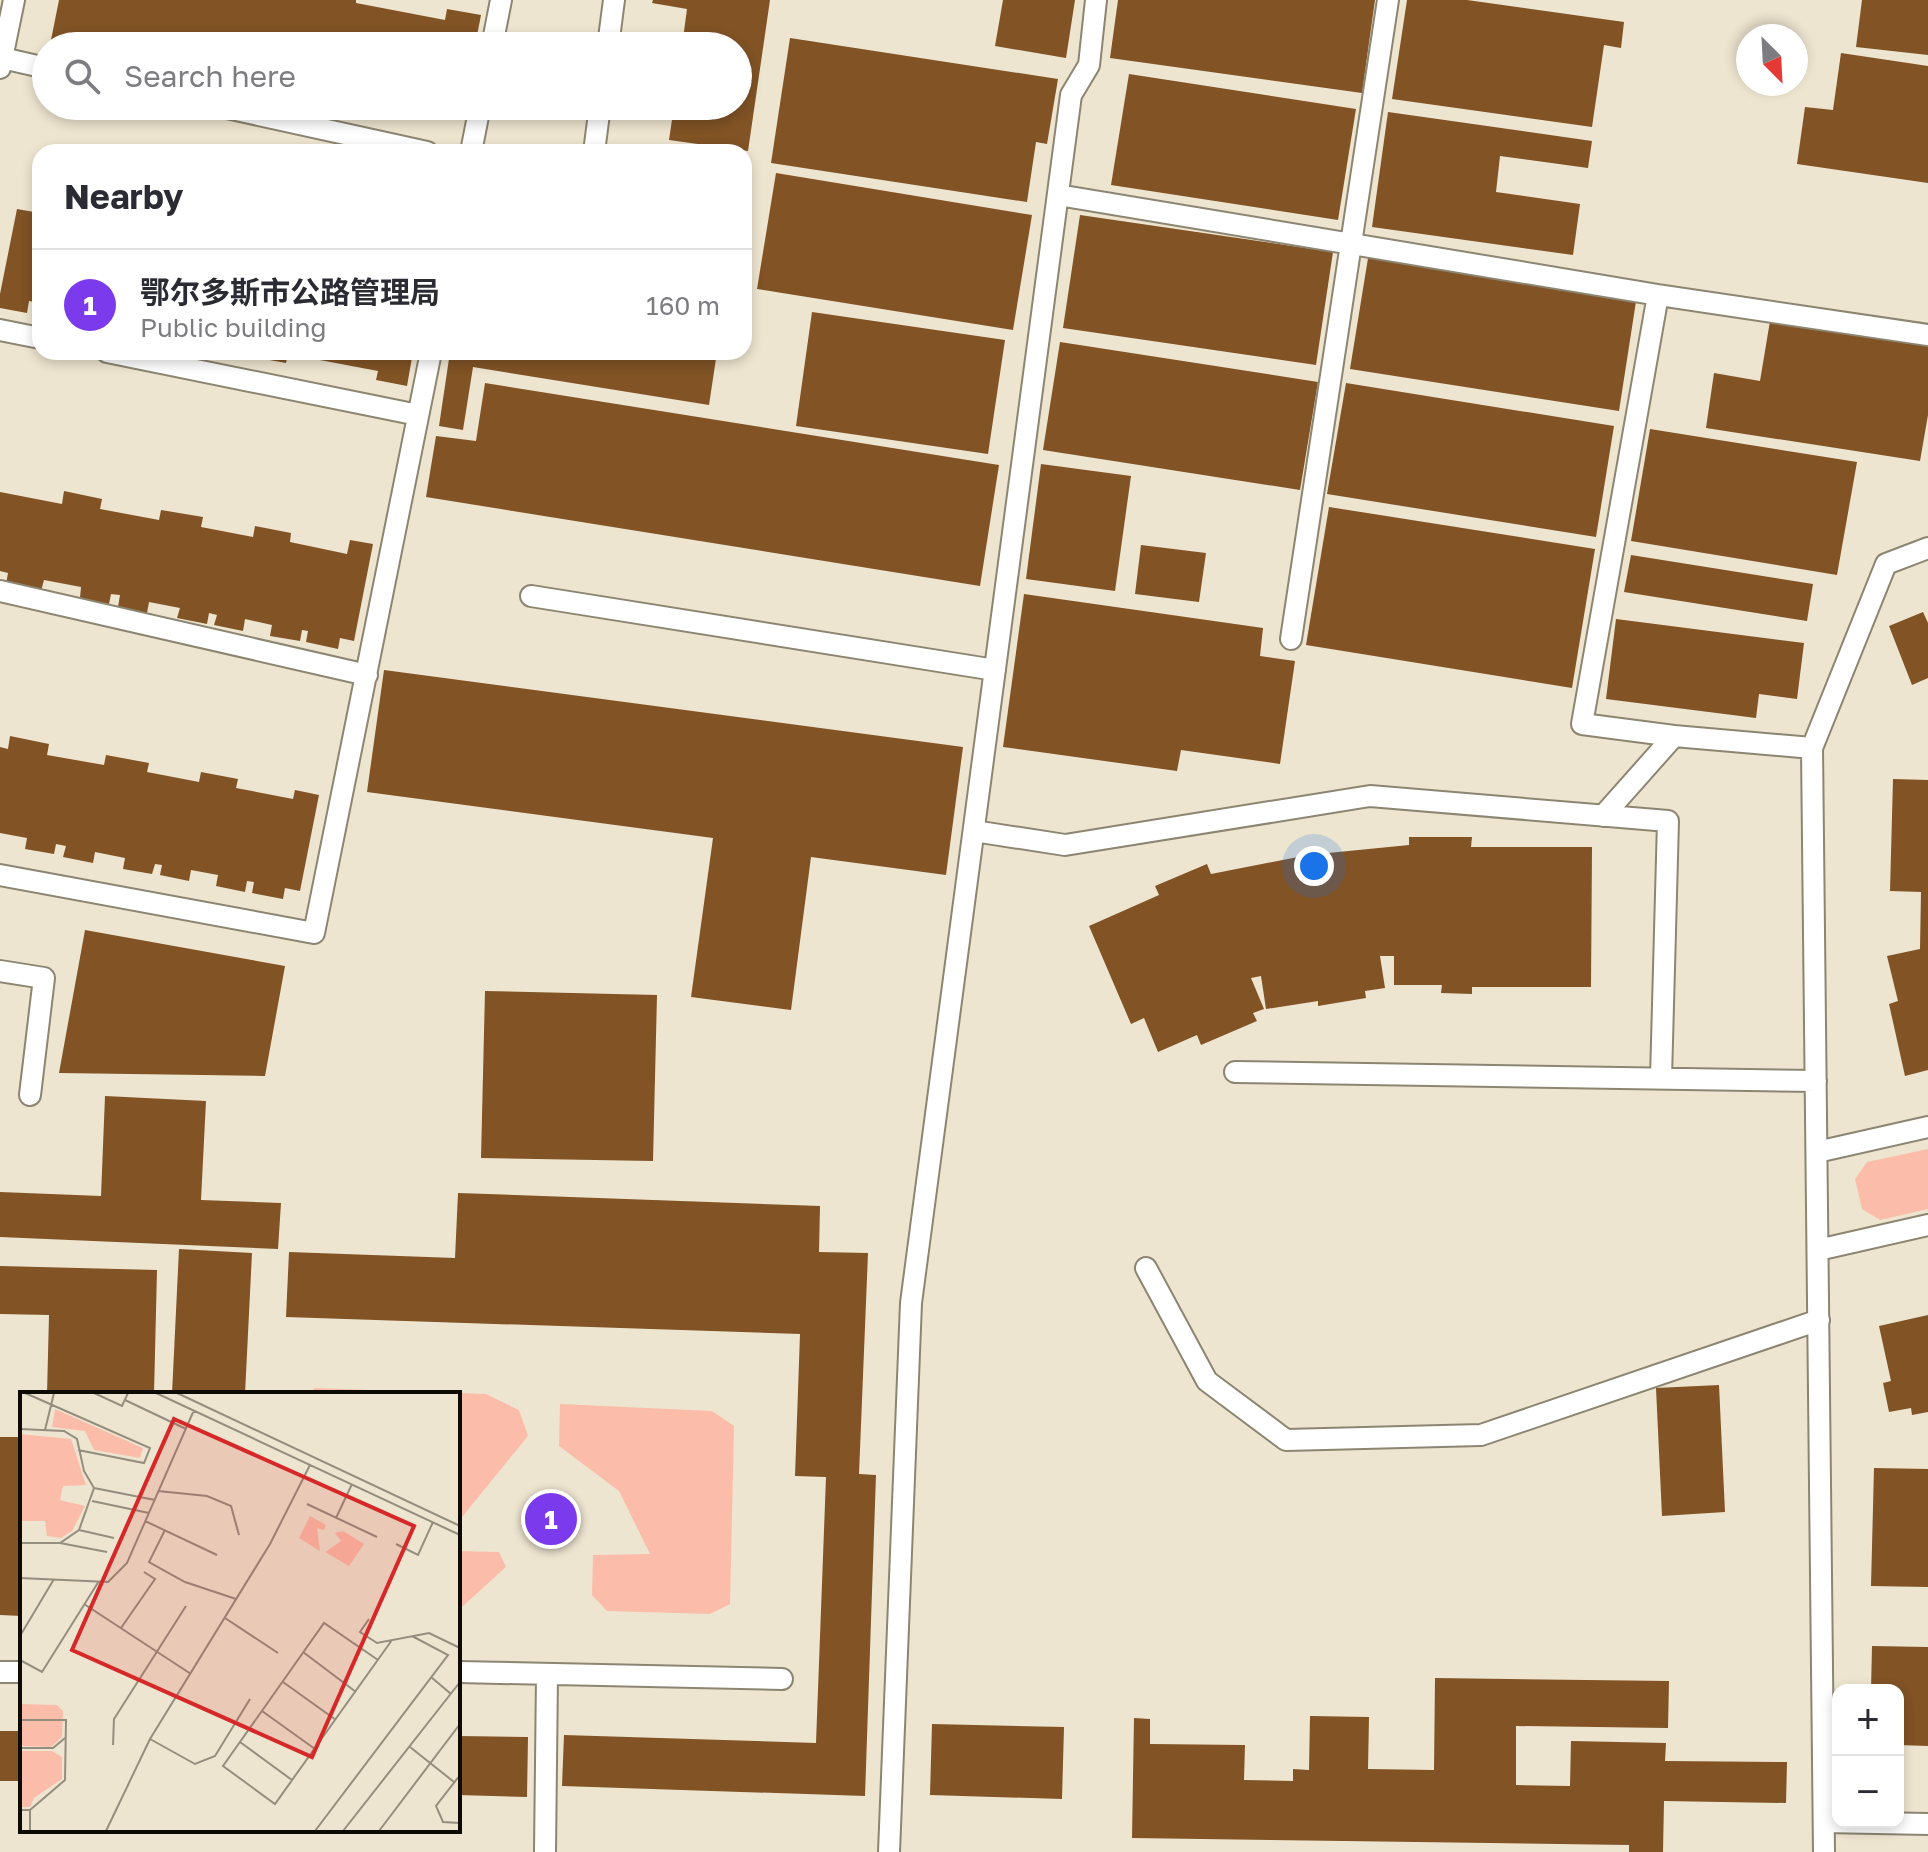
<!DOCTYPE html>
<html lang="en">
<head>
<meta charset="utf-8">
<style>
	:root { --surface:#fff; --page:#f7f7f7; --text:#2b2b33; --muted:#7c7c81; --line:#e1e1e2; --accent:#7c3aed }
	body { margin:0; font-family:"Golos Text","Noto Sans SC",sans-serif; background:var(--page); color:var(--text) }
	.controls { position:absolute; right:24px; bottom:24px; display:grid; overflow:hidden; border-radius:16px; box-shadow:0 4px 12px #0003 }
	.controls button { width:72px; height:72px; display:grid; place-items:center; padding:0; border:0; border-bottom:2px solid var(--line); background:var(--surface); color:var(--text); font:40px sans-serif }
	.compass { position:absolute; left:1736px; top:24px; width:72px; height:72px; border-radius:50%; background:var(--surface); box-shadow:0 4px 12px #0003; rotate:156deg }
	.you { position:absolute; left:1314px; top:866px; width:28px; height:28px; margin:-20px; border:6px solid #fff; border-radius:50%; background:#1a73e8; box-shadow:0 0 0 12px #1a73e833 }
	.badge { display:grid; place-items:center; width:52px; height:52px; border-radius:50%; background:var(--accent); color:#fff; font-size:26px; font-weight:700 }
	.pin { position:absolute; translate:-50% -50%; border:4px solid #fff; box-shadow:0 2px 8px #0006 }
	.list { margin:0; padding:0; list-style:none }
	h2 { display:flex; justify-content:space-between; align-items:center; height:104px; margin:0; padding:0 32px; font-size:34px }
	h2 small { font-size:26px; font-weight:400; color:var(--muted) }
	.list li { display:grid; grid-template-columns:52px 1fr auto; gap:24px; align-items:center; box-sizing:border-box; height:112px; padding:0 32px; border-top:2px solid var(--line) }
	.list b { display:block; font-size:30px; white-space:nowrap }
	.list p { margin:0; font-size:26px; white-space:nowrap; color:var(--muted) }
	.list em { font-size:26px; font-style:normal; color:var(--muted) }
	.icon { flex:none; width:44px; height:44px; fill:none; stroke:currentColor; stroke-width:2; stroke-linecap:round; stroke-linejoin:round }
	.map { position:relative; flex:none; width:1928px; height:1852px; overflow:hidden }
	.search { position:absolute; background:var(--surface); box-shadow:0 4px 12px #0003; left:32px; top:32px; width:720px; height:88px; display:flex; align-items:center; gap:20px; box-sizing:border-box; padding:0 28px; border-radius:44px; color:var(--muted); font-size:30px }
	.panel { position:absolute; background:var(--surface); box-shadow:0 4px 12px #0003; left:32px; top:144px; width:720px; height:216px; border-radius:24px }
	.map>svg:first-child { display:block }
</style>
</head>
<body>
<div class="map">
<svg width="1928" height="1852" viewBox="0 0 1928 1852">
	<rect width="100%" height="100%" fill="#eee5d0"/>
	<path fill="#fbbda9" d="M1928 1149V1209L1880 1220 1862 1209 1855 1179 1867 1162Z
		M315 1388 486 1394 519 1410 528 1436 458 1522V1394H308Z
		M560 1404 712 1411 734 1426 730 1604 710 1614 607 1611 592 1595 593 1555 650 1554 619 1491 559 1446Z
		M458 1551 499 1552 506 1567 463 1606 458 1605Z"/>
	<path fill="#815325" d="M59 0H356V3L445 20 447 9 481 15 475 46H146L83 34 81 46 51 40Z
		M653 0H770L748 151 669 140 674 106H738V46H682L687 9 652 3Z
		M1003 0H1075L1066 58 995 46Z
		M1118 0H1375L1362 93 1110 58Z
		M1407 0H1467L1624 22 1621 48 1604 45 1592 127 1392 99Z
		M1862 0H1928V55L1856 47Z
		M790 38 1058 79 1047 144 1036 142 1027 202 771 163Z
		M1841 53 1928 66V183L1797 164 1805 107 1833 110Z
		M1129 74 1356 109 1338 220 1111 185Z
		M431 106H463L461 119 430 113Z
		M1388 112 1592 141 1588 168 1500 156 1496 192 1580 204 1573 255 1372 227Z
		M776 173 1032 215 1013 330 757 289Z
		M17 209 40 213V303L29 301 27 313 0 308V294Z
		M1080 215 1333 252 1316 365 1063 328Z
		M1369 252 1637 295 1619 411 1350 369Z
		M812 312 1005 340 988 454 796 426Z
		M1770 321 1928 346V415L1920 461 1706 428 1714 373 1760 381Z
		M1060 342 1318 382 1300 490 1043 450Z
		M254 352H413L407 386 376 380 378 371 288 354 286 363 253 357Z
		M450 352H717L709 405 473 367 463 430 439 426Z
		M485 383 999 465 980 586 426 497 436 436 476 441Z
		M1346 383 1614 426 1596 537 1327 494Z
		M1650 429 1857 462 1837 575 1631 541Z
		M1041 464 1131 476 1115 591 1026 579Z
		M64 491 102 499 100 509 159 520 161 510 203 517 201 527 253 537 255 526 291 533 290 542 347 554 350 540 373 544 354 641 340 638 338 649 306 642 308 631 302 630 300 641 270 636 272 625 245 619 243 631 214 625 217 615 209 613 207 624 177 618 180 608 149 602 147 613 118 607 120 595 111 594 109 604 80 598 81 587 44 580 41 591 6 584 8 573 0 571V492L62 504Z
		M1329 507 1595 549 1572 688 1306 645Z
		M1141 545 1206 553 1199 602 1135 594Z
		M1631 555 1813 584 1807 621 1624 592Z
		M1024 594 1263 628 1260 656 1295 661 1280 764 1181 750 1177 771 1003 747Z
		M1923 612 1928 623V678L1912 685 1889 626Z
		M1616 619 1804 643 1797 699 1759 694 1756 718 1606 699Z
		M384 670 963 747 946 875 811 857 791 1010 691 997 713 838 367 792Z
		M10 736 49 744 47 755 104 765 106 755 149 763 147 772 199 782 201 772 238 779 236 788 293 799 295 790 319 795 300 891 285 888 283 899 252 893 254 882 247 881 245 892 216 886 218 875 191 870 189 881 160 875 162 865 155 864 152 874 123 869 125 858 95 852 93 863 63 857 66 846 56 844 54 854 25 849 27 838 0 833V747L8 749Z
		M1893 779 1928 780V1070L1905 1076 1889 1004 1898 1001 1887 956 1920 949 1921 892 1890 891Z
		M1409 837H1472L1471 847H1592L1591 987H1472V994L1441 993 1442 985H1394V956H1380L1385 988 1365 991 1366 998 1318 1006V1001L1266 1009 1261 976 1251 978 1264 1009 1253 1013 1257 1021 1201 1045 1197 1035 1158 1052 1144 1018 1131 1024 1089 926 1159 895 1155 886 1207 864 1211 874 1308 855 1409 845Z
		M85 930 285 966 265 1076 59 1073Z
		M485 991 657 995 653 1161 481 1158Z
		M105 1096 206 1101 201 1200 281 1203 278 1249 0 1237V1192L101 1196Z
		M458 1193 820 1206 819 1252 868 1253 859 1474 876 1475 865 1796 562 1786 564 1735 816 1743 826 1477 795 1476 800 1334 286 1317 289 1252 455 1258Z
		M179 1249 252 1253 245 1394H172Z
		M0 1266 157 1270 154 1394H47L49 1315 0 1314Z
		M1928 1315V1412L1912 1415 1911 1408 1889 1412 1883 1383 1891 1381 1879 1326Z
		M1719 1385 1725 1512 1662 1516 1656 1388Z
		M0 1437H22V1616L0 1615Z
		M1874 1468 1928 1469V1587L1871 1586Z
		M1872 1646 1928 1647V1746L1898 1745V1690H1871Z
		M1435 1678 1669 1681 1668 1728 1516 1726V1785L1570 1786 1571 1741 1666 1743 1665 1761 1787 1762 1786 1803 1664 1801 1663 1852H1629V1845L1132 1838 1134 1718 1150 1719V1744L1245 1745 1244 1780 1293 1781V1769L1309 1770 1310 1716 1369 1717 1368 1769 1434 1770Z
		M932 1724 1064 1727 1062 1799 930 1795Z
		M0 1731H22V1781H0Z
		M458 1736 528 1737 527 1797 458 1795Z"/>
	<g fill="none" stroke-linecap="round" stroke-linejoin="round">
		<g stroke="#8c8571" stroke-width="24">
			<path id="service" d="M492 46 501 0
				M608 46 614 0
				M2 58 46 68
				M0 68 14 0
				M218 106 427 152
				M471 152 480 106
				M594 152 600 106
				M1058 195 1658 295 1928 335
				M1658 295 1582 724 1674 736
				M0 330 40 338
				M107 352 418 415
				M0 591 367 675
				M531 596 995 670
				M1291 639 1388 0
				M1603 816 1674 736 1812 748
				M974 831 1065 845 1370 796 1668 821 1661 1078
				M0 875 314 933 431 352
				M0 971 44 978 30 1095
				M1235 1072 1816 1081
				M1817 1152 1928 1127
				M1818 1250 1928 1225
				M1146 1268 1207 1381 1286 1440 1481 1435 1819 1320
				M0 1672H22
				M458 1672 782 1679
				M1824 1822 1928 1824
				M545 1852 547 1675
				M889 1852 911 1303 1071 95 1089 65 1096 0
				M1824 1852 1812 748 1886 564 1928 548"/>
		</g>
		<use href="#service" stroke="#fff" stroke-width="20"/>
	</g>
	<g transform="translate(20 1392)">
		<rect width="440" height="440" fill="#eee5d0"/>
		<path d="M35 17 123 56 120 66 74 58 65 39 32 35ZM0 42 51 47 66 93 43 94 40 108 65 114 52 139 41 146 27 144 25 129H0ZM290 124 306 133 304 138 297 136 300 159 279 146ZM323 139 344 152 329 174 305 160 321 149 315 141ZM0 312 37 313 43 319 42 345 31 355 0 354ZM0 359H32L42 365V387L14 406 10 415H0Z" fill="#fbbda9"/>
		<path fill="none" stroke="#948e7f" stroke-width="2" d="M5 1 130 56 124 71 58 58M74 1 102 14 108 1M136 1 440 143M157 1 440 134M105 8 166 37M0 37 44 39 57 47 64 79 74 96 59 138 40 151H0M25 38 34 1M74 96 135 108M138 99 187 104 211 114 219 143M72 109 129 121M287 112 357 145M316 126 332 92M125 129 197 163M59 138 94 146M145 138 129 170 165 190 216 207M40 151 87 160M376 152 398 163 413 130M0 186 88 190 107 171 174 18M64 212 171 282M205 226 258 261M349 227 340 240 357 251 409 241 440 256M101 236 135 187 124 180M0 244 34 187M283 260 336 300M0 268 22 280 79 189M358 268 304 231 203 374 255 412 372 248M411 285 431 302M263 290 316 328M242 319 295 357M0 328H46L45 388 10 418M130 347 175 372 195 364 230 307M220 350 272 388M93 353 94 327 166 214M390 355 434 390M0 356H33L45 346M440 383 416 414 423 430 440 431M0 418H10V439M86 439 130 347 250 152 290 73M295 439 428 263 392 244M323 439 440 290M359 439 440 332"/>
		<path fill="#d62828" fill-opacity="0.15" stroke="#d62828" stroke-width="4" d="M154 27 394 134 292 365 52 258Z"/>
		<rect width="440" height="440" fill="none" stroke="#0e0b05" stroke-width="4"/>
	</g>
</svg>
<div class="controls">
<button>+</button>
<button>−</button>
</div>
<svg class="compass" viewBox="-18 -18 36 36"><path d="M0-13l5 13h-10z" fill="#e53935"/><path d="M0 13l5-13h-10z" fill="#7c7c81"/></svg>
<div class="you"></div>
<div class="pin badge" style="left:551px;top:1519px">1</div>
<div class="search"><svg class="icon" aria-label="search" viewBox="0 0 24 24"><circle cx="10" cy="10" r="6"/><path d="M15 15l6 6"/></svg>Search here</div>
<section class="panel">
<h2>Nearby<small></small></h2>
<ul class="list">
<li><span class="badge">1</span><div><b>鄂尔多斯市公路管理局</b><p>Public building</p></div><em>160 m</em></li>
</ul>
</section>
</div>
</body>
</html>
